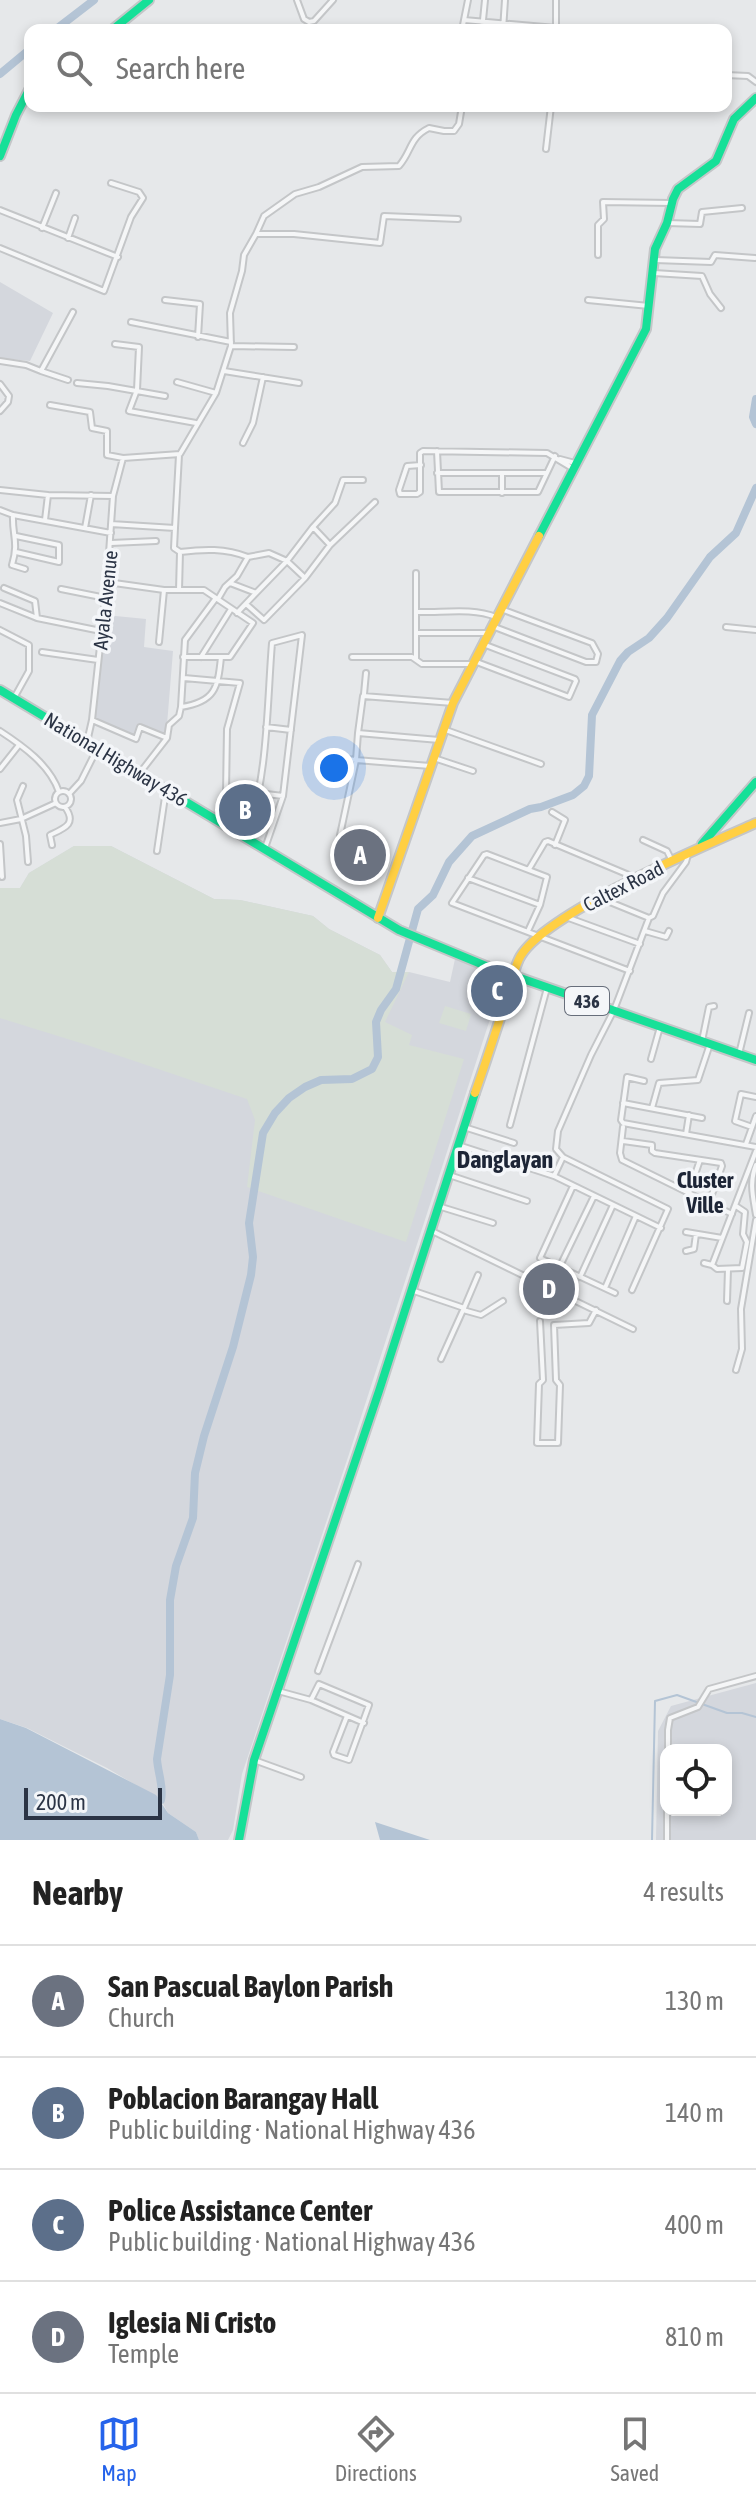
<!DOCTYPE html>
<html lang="en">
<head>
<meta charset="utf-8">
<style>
	:root { --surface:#fff; --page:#f6f6f6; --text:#222; --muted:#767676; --line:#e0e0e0; --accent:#2563eb }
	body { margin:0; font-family:"Asap Condensed",sans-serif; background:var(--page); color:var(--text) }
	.controls { position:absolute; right:24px; bottom:24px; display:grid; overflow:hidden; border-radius:16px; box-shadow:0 4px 12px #0003 }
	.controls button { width:72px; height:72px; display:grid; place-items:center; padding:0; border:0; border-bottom:2px solid var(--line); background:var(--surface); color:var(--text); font:40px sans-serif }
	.scale { position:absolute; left:24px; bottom:20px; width:138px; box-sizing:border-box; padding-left:8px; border:4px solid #2b3445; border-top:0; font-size:22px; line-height:28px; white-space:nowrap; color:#2b3445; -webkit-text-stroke:6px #f4f6f9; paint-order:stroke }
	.you { position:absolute; left:334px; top:768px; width:28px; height:28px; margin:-20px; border:6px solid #fff; border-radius:50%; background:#1a73e8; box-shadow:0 0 0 12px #1a73e833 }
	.badge { display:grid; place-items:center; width:52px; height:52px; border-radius:50%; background:var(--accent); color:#fff; font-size:26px; font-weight:700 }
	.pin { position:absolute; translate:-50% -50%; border:4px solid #fff; box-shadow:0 2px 8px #0006 }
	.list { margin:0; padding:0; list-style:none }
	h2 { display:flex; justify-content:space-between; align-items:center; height:104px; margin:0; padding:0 32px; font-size:34px }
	h2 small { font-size:26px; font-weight:400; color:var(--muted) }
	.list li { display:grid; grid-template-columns:52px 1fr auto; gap:24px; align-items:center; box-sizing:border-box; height:112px; padding:0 32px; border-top:2px solid var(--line) }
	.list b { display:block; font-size:30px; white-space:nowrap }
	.list p { margin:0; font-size:26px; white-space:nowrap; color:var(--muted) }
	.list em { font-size:26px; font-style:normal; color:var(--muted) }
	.icon { flex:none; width:44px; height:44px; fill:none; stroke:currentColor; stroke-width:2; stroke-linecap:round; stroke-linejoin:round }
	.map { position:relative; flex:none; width:756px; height:1840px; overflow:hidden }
	.search { position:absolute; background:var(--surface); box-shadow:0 4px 12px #0003; left:24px; right:24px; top:24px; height:88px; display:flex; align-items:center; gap:20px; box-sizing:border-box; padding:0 28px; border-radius:16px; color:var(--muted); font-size:30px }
	.sheet { height:552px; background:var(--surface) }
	nav { display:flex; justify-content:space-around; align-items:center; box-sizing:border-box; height:112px; border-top:2px solid var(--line); background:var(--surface); font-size:22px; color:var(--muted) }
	nav a { display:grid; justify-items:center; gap:4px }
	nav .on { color:var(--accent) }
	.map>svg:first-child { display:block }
</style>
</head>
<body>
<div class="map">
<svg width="756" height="1840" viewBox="0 0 756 1840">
	<rect width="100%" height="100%" fill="#e6e8ea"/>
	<path fill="#d4d7dd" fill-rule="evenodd" d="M0 282 53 313 30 361 0 358Z
		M105 615 146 619 144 647 173 651 166 737 139 727 134 737 94 720Z
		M74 846H111L214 899 240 900 313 916 329 929 380 955 392 972H409L450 982 455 959 504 976 349 1454 242 1774 233 1830 228 1840H199L196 1832 168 1813 161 1800 107 1768 27 1728 0 1719V888H20L29 873Z
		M756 1683V1840H656L658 1731 671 1706ZM666 1750H726V1810H666Z"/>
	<path fill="#d6ded6" d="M74 846H111L214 899 240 900 313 916 329 929 380 955 392 972H409L385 1022 412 1035 409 1045 464 1059 406 1242 247 1187 255 1120 247 1099 87 1045 0 1018V888H20L29 873Z
		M445 1006 471 1014 466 1031 439 1023Z"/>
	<path fill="#b4c4d5" d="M0 1719 26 1728 156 1795 168 1813 196 1832 199 1840H0Z
		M375 1822 430 1840H380Z"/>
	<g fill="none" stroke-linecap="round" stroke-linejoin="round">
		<path stroke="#b4c4d5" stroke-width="2" d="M652 1840 655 1701 677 1695 727 1713H742L756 1717"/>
		<path stroke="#b4c4d5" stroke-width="8" d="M55 30 94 0
			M0 74 30 49
			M756 399 753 417 756 424
			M161 1800C164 1786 158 1774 157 1759L170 1675V1600L176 1566 193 1518 195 1473 204 1436 233 1347 251 1275 253 1257 249 1223 263 1133 275 1113 289 1098 305 1087 321 1080 352 1079 372 1069 378 1057 376 1022 381 1010 396 989 418 909 433 895 449 862 472 836 530 809 541 807 573 795 584 786 589 776 592 715 620 661 628 652 649 638 667 618 710 557 736 533 756 488"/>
		<g stroke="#c4c6c8" stroke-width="8">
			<path id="street" d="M297 0 304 19 309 22 314 21 333 0
				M464 20 556 28
				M462 30 468 0
				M482 30 485 0
				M503 30 505 0
				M556 30V0
				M726 75 748 76 756 82
				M546 149 551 106
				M0 210 118 257
				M667 223 700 224 702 212 742 208
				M42 228 56 193
				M256 234 264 216 295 194 319 187 362 167 399 166C412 151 409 138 429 128L444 131H454L459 124 462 106
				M68 238 75 218
				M0 248 104 291 131 217 143 198 139 192 111 183
				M598 255V225L604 219 603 202 672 203
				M655 260 711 262 715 255 755 258
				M654 273 702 276 710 294 721 308
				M165 300 200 304 198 337
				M588 300 649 306
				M131 322 231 342
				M115 344 139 347 137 390 129 411 196 423
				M231 346 294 347
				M0 361 26 365 41 371 73 312
				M41 371 68 380
				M224 371 299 383
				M177 382 216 393
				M77 383 108 386 165 396
				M0 384 9 396 8 402 0 411
				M50 405 90 412 92 428 107 431V455L123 458 180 454 216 393 231 346 230 313 242 271 244 255 256 234H294L380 243 384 216 458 219
				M243 443 253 423 263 377
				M437 451 439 492H538L555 456
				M560 459 575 463
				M421 465 407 466 399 490 400 494H417L420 492V453L423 451 547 453 572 468
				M437 473H546
				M0 490 48 495 113 496
				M502 493V473
				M0 510 13 515C12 535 19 542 12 565L25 569
				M13 515 111 533
				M45 520 48 495
				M111 524 175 528 179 455
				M313 527 335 503 343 480H363
				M85 528 91 495
				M175 528 174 548 180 552 179 590
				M111 543 156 541
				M330 545 375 502
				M16 552 59 562V545L16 536
				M180 552C204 549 225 548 248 557L237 576 225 587 218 599
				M416 573V659
				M107 582 164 590H204L253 623 230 657H183
				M230 583 256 593 287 561 313 527 330 545 305 578 287 561 269 553 248 557
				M4 588 35 601 37 618
				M61 589 106 598
				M0 603 37 618 101 631
				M246 604 264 620 305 578
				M416 612C441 613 472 607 496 617
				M237 613 256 593
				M492 626 586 662H596L598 654 592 643 501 609
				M726 627 756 630
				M0 630 29 645V671L14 698
				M416 633H488
				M159 642 164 590
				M42 652 98 660
				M201 657 231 609
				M352 657H412L422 664H472
				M474 661 569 697 576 681 575 679 483 644
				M184 678 240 683 227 729 226 793 216 820
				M364 694 366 673
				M181 707 185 640 216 598
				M92 720 136 739 140 727 167 738
				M266 727 291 730
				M443 729 541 764
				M0 731C23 746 50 765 59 792
				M358 733 363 696 453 703
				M87 742 92 720 107 582 113 496 123 458
				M329 757 356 760 340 835
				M434 758 473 771
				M430 766 356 760 358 733 439 740
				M0 769 19 745
				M139 774 167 738 169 725 179 716 181 707C215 702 218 688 221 657
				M23 786 17 800 26 836 28 862
				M55 799a8 8 0 1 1 16 0a8 8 0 1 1-16 0Z
				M258 793 283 796
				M69 794 81 781 97 749
				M552 812 565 820 555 845
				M0 823 21 819 56 803
				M246 837C268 780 267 704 272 643L302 635 283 796 265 848
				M643 840 667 851 672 861
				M0 844 2 877
				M52 845 50 835C65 828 77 824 65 807
				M157 851 166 790
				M529 869 545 842 548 841 636 878
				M468 878 540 905
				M600 898 649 918 614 1010 591 1055 558 1131 556 1149 563 1157 668 1209 632 1290
				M566 917 640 944
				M649 918 653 916 663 893 686 862 688 855
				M528 931 540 905 547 877 487 854 484 855 452 903 630 971
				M645 931 666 937 669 931
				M702 1041 709 1007 714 1006
				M739 1054 749 1013
				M651 1059 660 1027
				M644 1081 627 1077 621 1120 623 1123 756 1147
				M623 1103 702 1118
				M652 1108 659 1083 698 1080 710 1044
				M510 1125 547 988
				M464 1127 514 1143
				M752 1127 735 1121 741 1094 756 1097
				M686 1134 689 1115
				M623 1141 652 1145V1151L655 1153 721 1163 722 1166 709 1203 622 1160 620 1153 623 1127
				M746 1144 756 1116
				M458 1145 554 1176 661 1228
				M756 1165C749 1182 753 1197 756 1215
				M449 1175 527 1201
				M554 1176 563 1157
				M573 1186 540 1258 615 1293
				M689 1192 700 1160
				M709 1203 732 1214
				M438 1206 493 1223
				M430 1230 633 1329
				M686 1232 722 1238
				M686 1251 694 1249 696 1234
				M704 1263 712 1265 717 1269 742 1268 747 1242 743 1234 745 1212 736 1206
				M712 1265 756 1151
				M559 1268 594 1196
				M580 1277 613 1205
				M605 1288 636 1216
				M411 1290 464 1308 478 1275
				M727 1301 728 1269
				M463 1310 481 1315 503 1301
				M540 1321 543 1380 539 1384 537 1443H558L560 1385 556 1380 554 1325 589 1323 596 1310
				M441 1359 464 1308
				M736 1370 742 1349 741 1309 756 1220
				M318 1671 358 1564
				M278 1691 311 1700 364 1723
				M311 1700 319 1684 369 1705 349 1760 334 1755 333 1752 347 1716
				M668 1750V1730L670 1718 698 1707 709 1689 756 1676
				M254 1760 301 1777
				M667 1840V1810"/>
		</g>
		<g stroke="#c4c6c8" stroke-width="12">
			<path id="fast" d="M112 30 149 0
				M0 156 16 115 30 88
				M539 536 646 329 655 249 667 223 673 199 678 189 716 161 734 119 756 98
				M0 690 399 930 486 966 756 1060
				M702 844 756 782
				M239 1840 254 1760 379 1391 475 1093"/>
		</g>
		<g stroke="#c4c6c8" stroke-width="12">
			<path id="slow" d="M378 918 453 703 539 536
				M475 1093C486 1062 496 1031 506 1000 510 987 513 972 519 959 540 915 706 845 756 823"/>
		</g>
		<use href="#street" stroke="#f5f6f7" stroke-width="4"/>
		<use href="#fast" stroke="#16e098" stroke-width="8"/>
		<use href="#slow" stroke="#ffcf43" stroke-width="8"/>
	</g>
	<g text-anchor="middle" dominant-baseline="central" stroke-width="7" stroke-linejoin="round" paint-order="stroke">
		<rect fill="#f4f6f9" stroke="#676e7b" stroke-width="2" x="565" y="987" width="44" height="28" rx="6"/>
		<g font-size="18" font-weight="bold" fill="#2b3445">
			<text x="587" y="1001">436</text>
		</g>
		<g font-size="20" fill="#2b3445" stroke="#f4f6f9">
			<text transform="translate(105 600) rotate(-84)">Ayala Avenue</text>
			<text transform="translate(116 759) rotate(31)">National Highway 436</text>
			<text transform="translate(623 886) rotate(-27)">Caltex Road</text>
		</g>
		<g font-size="22" font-weight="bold" fill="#1d2536" stroke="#f4f6f9">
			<text x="705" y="1180">Cluster<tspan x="705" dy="25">Ville</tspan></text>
		</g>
		<g font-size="24" font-weight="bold" fill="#1d2536" stroke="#f4f6f9">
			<text x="505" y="1159">Danglayan</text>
		</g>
	</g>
</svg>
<div class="controls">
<button><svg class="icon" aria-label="locate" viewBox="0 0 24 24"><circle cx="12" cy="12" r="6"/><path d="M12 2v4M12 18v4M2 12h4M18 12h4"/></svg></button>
</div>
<div class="scale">200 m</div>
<div class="you"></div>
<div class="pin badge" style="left:360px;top:855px;background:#6b7280">A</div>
<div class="pin badge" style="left:245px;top:810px;background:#5c6f8a">B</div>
<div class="pin badge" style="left:497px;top:991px;background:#5c6f8a">C</div>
<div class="pin badge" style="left:549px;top:1289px;background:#6b7280">D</div>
<div class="search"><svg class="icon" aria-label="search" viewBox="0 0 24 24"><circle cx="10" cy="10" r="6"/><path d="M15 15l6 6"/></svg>Search here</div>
</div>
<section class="sheet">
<h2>Nearby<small>4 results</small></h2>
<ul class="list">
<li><span class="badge" style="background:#6b7280">A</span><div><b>San Pascual Baylon Parish</b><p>Church</p></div><em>130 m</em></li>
<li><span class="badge" style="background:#5c6f8a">B</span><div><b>Poblacion Barangay Hall</b><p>Public building · National Highway 436</p></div><em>140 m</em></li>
<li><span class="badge" style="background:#5c6f8a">C</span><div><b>Police Assistance Center</b><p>Public building · National Highway 436</p></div><em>400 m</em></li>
<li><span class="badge" style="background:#6b7280">D</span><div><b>Iglesia Ni Cristo</b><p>Temple</p></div><em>810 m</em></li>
</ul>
</section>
<nav>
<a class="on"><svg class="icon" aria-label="map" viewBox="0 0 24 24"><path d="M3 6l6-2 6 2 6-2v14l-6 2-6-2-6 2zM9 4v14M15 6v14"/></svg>Map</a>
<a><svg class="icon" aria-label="directions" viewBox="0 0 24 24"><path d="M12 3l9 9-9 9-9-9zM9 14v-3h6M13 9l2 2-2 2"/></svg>Directions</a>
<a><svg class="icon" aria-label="saved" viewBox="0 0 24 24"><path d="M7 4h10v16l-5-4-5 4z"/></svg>Saved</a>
</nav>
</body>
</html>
